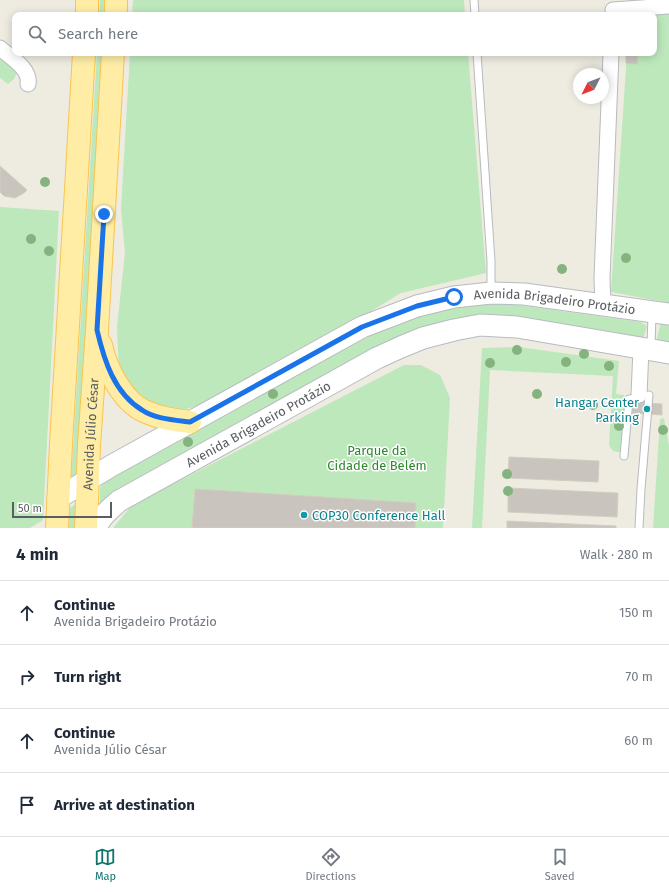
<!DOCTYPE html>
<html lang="en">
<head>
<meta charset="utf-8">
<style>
	:root { --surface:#fff; --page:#f6f6f7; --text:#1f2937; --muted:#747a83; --line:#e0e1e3; --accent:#0f766e }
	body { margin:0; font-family:"Fira Sans",sans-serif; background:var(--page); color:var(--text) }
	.compass { position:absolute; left:573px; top:68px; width:36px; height:36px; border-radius:50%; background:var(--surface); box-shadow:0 2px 10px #0003; rotate:228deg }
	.scale { position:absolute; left:12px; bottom:10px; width:100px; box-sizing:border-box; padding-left:4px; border:2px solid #5a5e63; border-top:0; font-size:11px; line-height:14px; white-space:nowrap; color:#5a5e63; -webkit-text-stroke:3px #fff; paint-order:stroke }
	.stop { position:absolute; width:12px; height:12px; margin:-9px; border:3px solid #1a73e8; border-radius:50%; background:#fff }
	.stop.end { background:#1a73e8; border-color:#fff; box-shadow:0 1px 4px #0008 }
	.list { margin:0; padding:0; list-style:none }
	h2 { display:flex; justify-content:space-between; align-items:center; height:52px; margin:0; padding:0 16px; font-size:17px }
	h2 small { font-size:13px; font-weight:400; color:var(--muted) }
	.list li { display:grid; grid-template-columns:26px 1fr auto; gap:12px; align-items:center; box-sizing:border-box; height:64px; padding:0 16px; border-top:1px solid var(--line) }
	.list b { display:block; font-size:15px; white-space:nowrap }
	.list p { margin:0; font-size:13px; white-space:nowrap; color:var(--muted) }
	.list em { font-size:13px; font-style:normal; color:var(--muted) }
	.icon { flex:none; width:22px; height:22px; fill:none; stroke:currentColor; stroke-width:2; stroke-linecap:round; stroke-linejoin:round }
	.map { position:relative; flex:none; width:669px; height:528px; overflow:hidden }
	.search { position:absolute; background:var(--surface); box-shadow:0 2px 10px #0003; left:12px; right:12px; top:12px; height:44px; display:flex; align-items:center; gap:10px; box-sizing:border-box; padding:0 14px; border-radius:8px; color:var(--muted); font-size:15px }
	.sheet { height:308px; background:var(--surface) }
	nav { display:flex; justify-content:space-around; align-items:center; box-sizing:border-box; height:56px; border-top:1px solid var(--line); background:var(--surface); font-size:11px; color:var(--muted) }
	nav a { display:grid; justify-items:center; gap:2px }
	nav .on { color:var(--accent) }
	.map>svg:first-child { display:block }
</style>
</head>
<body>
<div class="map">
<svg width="669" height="528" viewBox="0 0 669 528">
	<rect width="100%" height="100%" fill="#eeebe1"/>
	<path fill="#bde8bc" d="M100 0H110L109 15H99Z
		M134 0H464L465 15H132L133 1Z
		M630 0H669V303L611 292 627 53H654V15H629Z
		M0 53 18 71 14 79 8 84 0 78Z
		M97 53H107L82 475 71 482Z
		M130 53H468L486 273 401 293 248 386 206 403 177 412 137 402 119 374 117 327 125 253 121 209Z
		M0 207 59 211 43 520 30 528H0Z
		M487 301 641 322 647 326 642 342 464 323 100 506V488L106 478 324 360 392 324 421 313Z
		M661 321 669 323V345L656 343Z
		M519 347 619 361 616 394 624 395 623 446 619 452C613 452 612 450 609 445L613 376 490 370 482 528H472L482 348Z
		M404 365H421L440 375 450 398 443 528H113L132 505Z
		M664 418 669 446V528H653L660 419Z
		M78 502 76 528H69L70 508Z"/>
	<path fill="#c9c5be" stroke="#d3ccbf" d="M626 53H638L637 64 626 63Z
		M0 166 27 190 24 193 15 198 4 196 0 192Z
		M632 402 662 404V415L632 413Z
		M509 457 599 461 598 482 508 478Z
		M508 488 618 493 617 517 508 512Z
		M195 489 416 503 415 528H192Z
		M507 521 616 526V528H507Z"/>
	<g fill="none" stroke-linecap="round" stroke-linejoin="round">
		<g stroke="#b7babf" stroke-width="9">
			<path id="lane" d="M474 0 475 15
				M477 53 491 261V290
				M651 348 652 313
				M624 456 629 399 639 398V396
				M639 528 641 489 649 395"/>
		</g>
		<g stroke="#b7babf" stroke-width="17">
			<path id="street" d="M613 10 669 6
				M0 48C10 57 31 69 28 84
				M603 305 602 278 611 53
				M639 395 641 349"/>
		</g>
		<g stroke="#b7bbc1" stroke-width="23">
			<g id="secondary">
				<path id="s1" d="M58 498 111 466 362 327 417 306 454 297 491 293 524 294 669 314"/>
				<path id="s2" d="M96 528C101 516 110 509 119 501L377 358 401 347 423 338 454 330 480 325 517 327 669 353"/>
			</g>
		</g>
		<g stroke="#fac44e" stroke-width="24">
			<g id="primary">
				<path d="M87 15V0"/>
				<path d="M116 15V0"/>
				<path d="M101 345C106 368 122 401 144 411 159 418 174 420 190 422"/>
				<path d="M57 528 61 444 84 53"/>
				<path id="s3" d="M86 528 89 446 97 330 113 53"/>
			</g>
		</g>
		<use href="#lane" stroke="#fff" stroke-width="7"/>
		<use href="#street" stroke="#fff" stroke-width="15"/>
		<use href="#secondary" stroke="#fff" stroke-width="21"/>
		<use href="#primary" stroke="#ffeda5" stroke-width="22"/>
	</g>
	<g fill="#84b37f">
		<circle cx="45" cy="182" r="5"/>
		<circle cx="31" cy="239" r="5"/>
		<circle cx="49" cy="251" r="5"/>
		<circle cx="626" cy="258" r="5"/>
		<circle cx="562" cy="269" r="5"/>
		<circle cx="517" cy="350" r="5"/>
		<circle cx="584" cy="354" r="5"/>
		<circle cx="566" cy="362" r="5"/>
		<circle cx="490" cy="363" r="5"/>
		<circle cx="609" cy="366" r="5"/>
		<circle cx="273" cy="394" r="5"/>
		<circle cx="537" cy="394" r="5"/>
		<circle cx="593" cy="405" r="5"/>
		<circle cx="600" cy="417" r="5"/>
		<circle cx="619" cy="426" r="5"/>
		<circle cx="663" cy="430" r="5"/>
		<circle cx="188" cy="442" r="5"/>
		<circle cx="507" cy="474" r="5"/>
		<circle cx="508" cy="491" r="5"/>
	</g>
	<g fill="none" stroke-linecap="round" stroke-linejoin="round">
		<path stroke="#1a73e8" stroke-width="5" d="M104 214 97 330C104 360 114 393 142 410 155 419 174 420 190 422L362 327 417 306 454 297"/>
	</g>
	<g fill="#0f9aa8" stroke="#fff" stroke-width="1.5">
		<circle cx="647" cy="409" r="4"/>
		<circle cx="304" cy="515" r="4"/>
	</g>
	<g text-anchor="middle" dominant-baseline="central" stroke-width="3" stroke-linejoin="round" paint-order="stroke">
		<g font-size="13" fill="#5a5e63" stroke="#fff">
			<text stroke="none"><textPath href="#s1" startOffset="547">Avenida Brigadeiro Protázio</textPath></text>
			<text stroke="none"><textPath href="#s2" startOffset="195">Avenida Brigadeiro Protázio</textPath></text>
			<text stroke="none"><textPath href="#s3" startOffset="94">Avenida Júlio César</textPath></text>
		</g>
		<g font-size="13" fill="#0d838f" stroke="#fff" text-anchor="end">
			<text x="639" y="402">Hangar Center<tspan x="639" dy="15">Parking</tspan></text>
			<text x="312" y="515" text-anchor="start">COP30 Conference Hall</text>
		</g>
		<g font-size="13" fill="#2e862f" stroke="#fff">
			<text x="377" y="450">Parque da<tspan x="377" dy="15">Cidade de Belém</tspan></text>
		</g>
	</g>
</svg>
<svg class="compass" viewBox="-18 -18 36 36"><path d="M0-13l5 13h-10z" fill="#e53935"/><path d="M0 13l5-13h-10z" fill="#747a83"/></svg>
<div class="scale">50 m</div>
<div class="stop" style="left:454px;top:297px"></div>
<div class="stop end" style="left:104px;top:214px"></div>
<div class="search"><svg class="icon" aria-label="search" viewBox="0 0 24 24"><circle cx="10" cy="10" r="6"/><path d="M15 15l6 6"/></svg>Search here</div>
</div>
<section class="sheet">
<h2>4 min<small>Walk · 280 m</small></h2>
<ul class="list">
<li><svg class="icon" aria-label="ahead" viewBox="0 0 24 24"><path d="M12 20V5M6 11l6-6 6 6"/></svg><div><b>Continue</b><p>Avenida Brigadeiro Protázio</p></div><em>150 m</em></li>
<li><svg class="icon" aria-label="right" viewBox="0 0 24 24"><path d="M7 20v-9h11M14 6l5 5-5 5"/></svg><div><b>Turn right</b></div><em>70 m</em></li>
<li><svg class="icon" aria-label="ahead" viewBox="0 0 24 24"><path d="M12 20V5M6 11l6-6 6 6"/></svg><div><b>Continue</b><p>Avenida Júlio César</p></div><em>60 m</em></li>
<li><svg class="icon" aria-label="arrive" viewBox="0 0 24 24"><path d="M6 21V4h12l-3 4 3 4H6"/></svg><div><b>Arrive at destination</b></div></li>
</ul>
</section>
<nav>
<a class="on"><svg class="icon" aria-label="map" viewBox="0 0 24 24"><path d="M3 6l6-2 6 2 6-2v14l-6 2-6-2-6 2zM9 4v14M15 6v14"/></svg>Map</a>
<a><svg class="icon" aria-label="directions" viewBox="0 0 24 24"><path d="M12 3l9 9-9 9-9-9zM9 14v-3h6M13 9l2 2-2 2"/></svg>Directions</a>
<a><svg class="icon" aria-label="saved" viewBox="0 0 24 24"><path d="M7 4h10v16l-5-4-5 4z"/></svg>Saved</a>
</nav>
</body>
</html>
